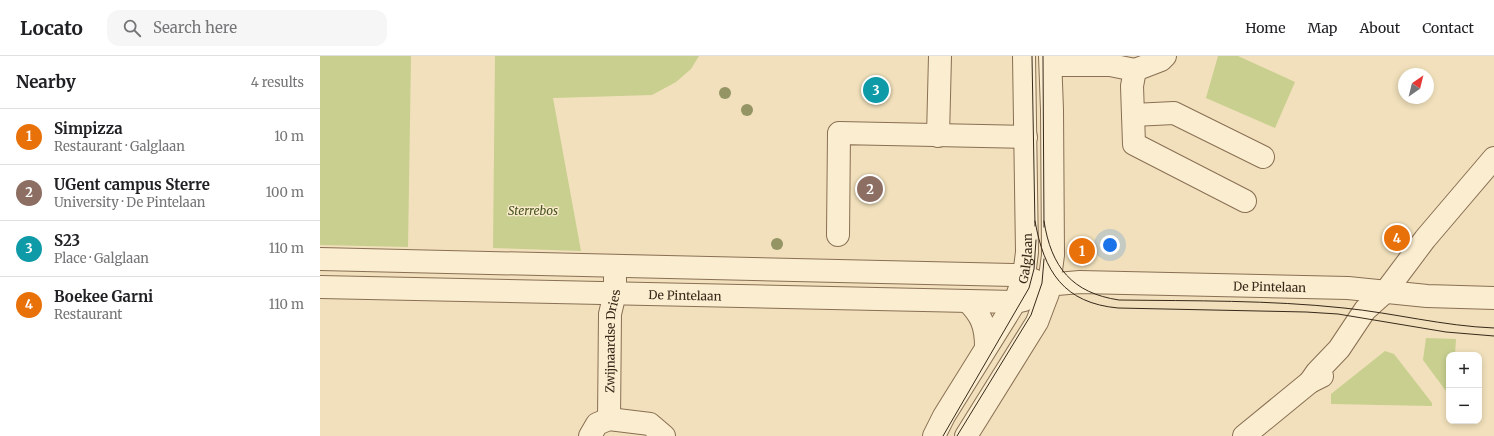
<!DOCTYPE html>
<html lang="en">
<head>
<meta charset="utf-8">
<style>
	:root { --surface:#fff; --page:#f6f6f6; --text:#202124; --muted:#757577; --line:#e0e0e0; --accent:#0f766e }
	body { margin:0; font-family:Merriweather,serif; background:var(--page); color:var(--text) }
	.controls { position:absolute; right:12px; bottom:12px; display:grid; overflow:hidden; border-radius:8px; box-shadow:0 2px 6px #0003 }
	.controls button { width:36px; height:36px; display:grid; place-items:center; padding:0; border:0; border-bottom:1px solid var(--line); background:var(--surface); color:var(--text); font:20px sans-serif }
	.compass { position:absolute; left:1078px; top:12px; width:36px; height:36px; border-radius:50%; background:var(--surface); box-shadow:0 2px 6px #0003; rotate:35deg }
	.you { position:absolute; left:790px; top:189px; width:14px; height:14px; margin:-10px; border:3px solid #fff; border-radius:50%; background:#1a73e8; box-shadow:0 0 0 6px #1a73e833 }
	.badge { display:grid; place-items:center; width:26px; height:26px; border-radius:50%; background:var(--accent); color:#fff; font-size:13px; font-weight:700 }
	.pin { position:absolute; translate:-50% -50%; border:2px solid #fff; box-shadow:0 1px 4px #0006 }
	.list { margin:0; padding:0; list-style:none }
	h2 { display:flex; justify-content:space-between; align-items:center; height:52px; margin:0; padding:0 16px; font-size:17px }
	h2 small { font-size:13px; font-weight:400; color:var(--muted) }
	.list li { display:grid; grid-template-columns:26px 1fr auto; gap:12px; align-items:center; box-sizing:border-box; height:56px; padding:0 16px; border-top:1px solid var(--line) }
	.list b { display:block; font-size:15px; white-space:nowrap }
	.list p { margin:0; font-size:13px; white-space:nowrap; color:var(--muted) }
	.list em { font-size:13px; font-style:normal; color:var(--muted) }
	.icon { flex:none; width:22px; height:22px; fill:none; stroke:currentColor; stroke-width:2; stroke-linecap:round; stroke-linejoin:round }
	.map { position:relative; flex:none; width:1174px; height:380px; overflow:hidden }
	header { display:flex; align-items:center; gap:24px; box-sizing:border-box; height:56px; padding:0 20px; background:var(--surface); border-bottom:1px solid var(--line) }
	header strong { font-size:19px }
	nav { display:flex; gap:22px; margin-inline-start:auto; font-size:14px }
	.search { width:280px; height:36px; background:var(--page); display:flex; align-items:center; gap:10px; box-sizing:border-box; padding:0 14px; border-radius:12px; color:var(--muted); font-size:15px }
	main { display:flex }
	aside { flex:1; background:var(--surface) }
	.map>svg:first-child { display:block }
</style>
</head>
<body>
<header>
<strong>Locato</strong>
<div class="search"><svg class="icon" aria-label="search" viewBox="0 0 24 24"><circle cx="10" cy="10" r="6"/><path d="M15 15l6 6"/></svg>Search here</div>
<nav><a>Home</a><a>Map</a><a>About</a><a>Contact</a></nav>
</header>
<main>
<aside>
<h2>Nearby<small>4 results</small></h2>
<ul class="list">
<li><span class="badge" style="background:#e8710a">1</span><div><b>Simpizza</b><p>Restaurant · Galglaan</p></div><em>10 m</em></li>
<li><span class="badge" style="background:#8d6e63">2</span><div><b>UGent campus Sterre</b><p>University · De Pintelaan</p></div><em>100 m</em></li>
<li><span class="badge" style="background:#0f9aa8">3</span><div><b>S23</b><p>Place · Galglaan</p></div><em>110 m</em></li>
<li><span class="badge" style="background:#e8710a">4</span><div><b>Boekee Garni</b><p>Restaurant</p></div><em>110 m</em></li>
</ul>
</aside>
<div class="map">
<svg width="1174" height="380" viewBox="0 0 1174 380">
	<rect width="100%" height="100%" fill="#f1e0bb"/>
	<path fill="#c8cf8f" d="M0 0H91L88 191 0 189Z
		M175 0H379L371 13 356 26 332 39 233 42 261 195 173 192Z
		M898 0H918L975 26 955 72 886 42Z
		M1106 282 1136 283 1135 299H1129V339L1103 304Z
		M1065 295 1074 298 1112 347V350L1011 348V338Z"/>
	<g fill="none" stroke-linecap="round" stroke-linejoin="round">
		<g stroke="#896f54" stroke-width="24">
			<g id="minor">
				<path d="M731 9H790L815 14 812 30 814 88 925 145"/>
				<path d="M815 14 841 4 845 0"/>
				<path d="M813 59 854 57 943 101"/>
				<path d="M618 80 620 0"/>
				<path d="M518 179 519 77 706 81"/>
				<path d="M0 203 693 219 704 220 725 229"/>
				<path id="s1" d="M0 231 695 246 704 244 725 229 760 226 1028 232 1107 240 1174 242"/>
				<path d="M647 245C662 259 666 271 666 291"/>
				<path d="M990 326 997 316 1019 293 1045 254 1066 235 1105 183 1174 102"/>
				<path id="s2" d="M289 363 290 258 295 237V222"/>
				<path d="M270 380 277 368 289 363 330 368 344 380"/>
				<path id="s3" d="M614 380 624 360 695 246 704 220 707 196 704 0"/>
				<path d="M646 380 717 266 728 237 733 199 732 54 730 0"/>
				<path d="M924 380 990 326 1002 320"/>
			</g>
		</g>
		<use href="#minor" stroke="#fbedcf" stroke-width="22"/>
		<path stroke="#37281a" stroke-width="1" d="M712 0 715 170
			M723 0 724 171
			M715 165C724 216 744 247 798 252L986 256 1018 258 1126 276 1174 280
			M724 165C731 211 752 237 799 244 874 245 949 244 1024 252 1074 257 1123 270 1174 272
			M623 380 709 232 714 213 716 184
			M637 380 711 259 722 227 724 203"/>
	</g>
	<g fill="#949465">
		<circle cx="405" cy="37" r="6"/>
		<circle cx="427" cy="54" r="6"/>
		<circle cx="457" cy="188" r="6"/>
	</g>
	<g text-anchor="middle" dominant-baseline="central" stroke-width="3" stroke-linejoin="round" paint-order="stroke">
		<g font-size="12" font-style="italic" fill="#48551f" stroke="#f8eacb">
			<text x="213" y="154">Sterrebos</text>
		</g>
		<g font-size="12" fill="#37281a" stroke="#f8eacb">
			<text stroke="none"><textPath href="#s3" startOffset="202">Galglaan</textPath></text>
			<text stroke="none"><textPath href="#s1" startOffset="955">De Pintelaan</textPath></text>
			<text stroke="none"><textPath href="#s1" startOffset="365">De Pintelaan</textPath></text>
			<text stroke="none"><textPath href="#s2" startOffset="78">Zwijnaardse Dries</textPath></text>
		</g>
	</g>
</svg>
<div class="controls">
<button>+</button>
<button>−</button>
</div>
<svg class="compass" viewBox="-18 -18 36 36"><path d="M0-13l5 13h-10z" fill="#e53935"/><path d="M0 13l5-13h-10z" fill="#757577"/></svg>
<div class="you"></div>
<div class="pin badge" style="left:762px;top:195px;background:#e8710a">1</div>
<div class="pin badge" style="left:550px;top:133px;background:#8d6e63">2</div>
<div class="pin badge" style="left:556px;top:34px;background:#0f9aa8">3</div>
<div class="pin badge" style="left:1077px;top:182px;background:#e8710a">4</div>
</div>
</main>
</body>
</html>
